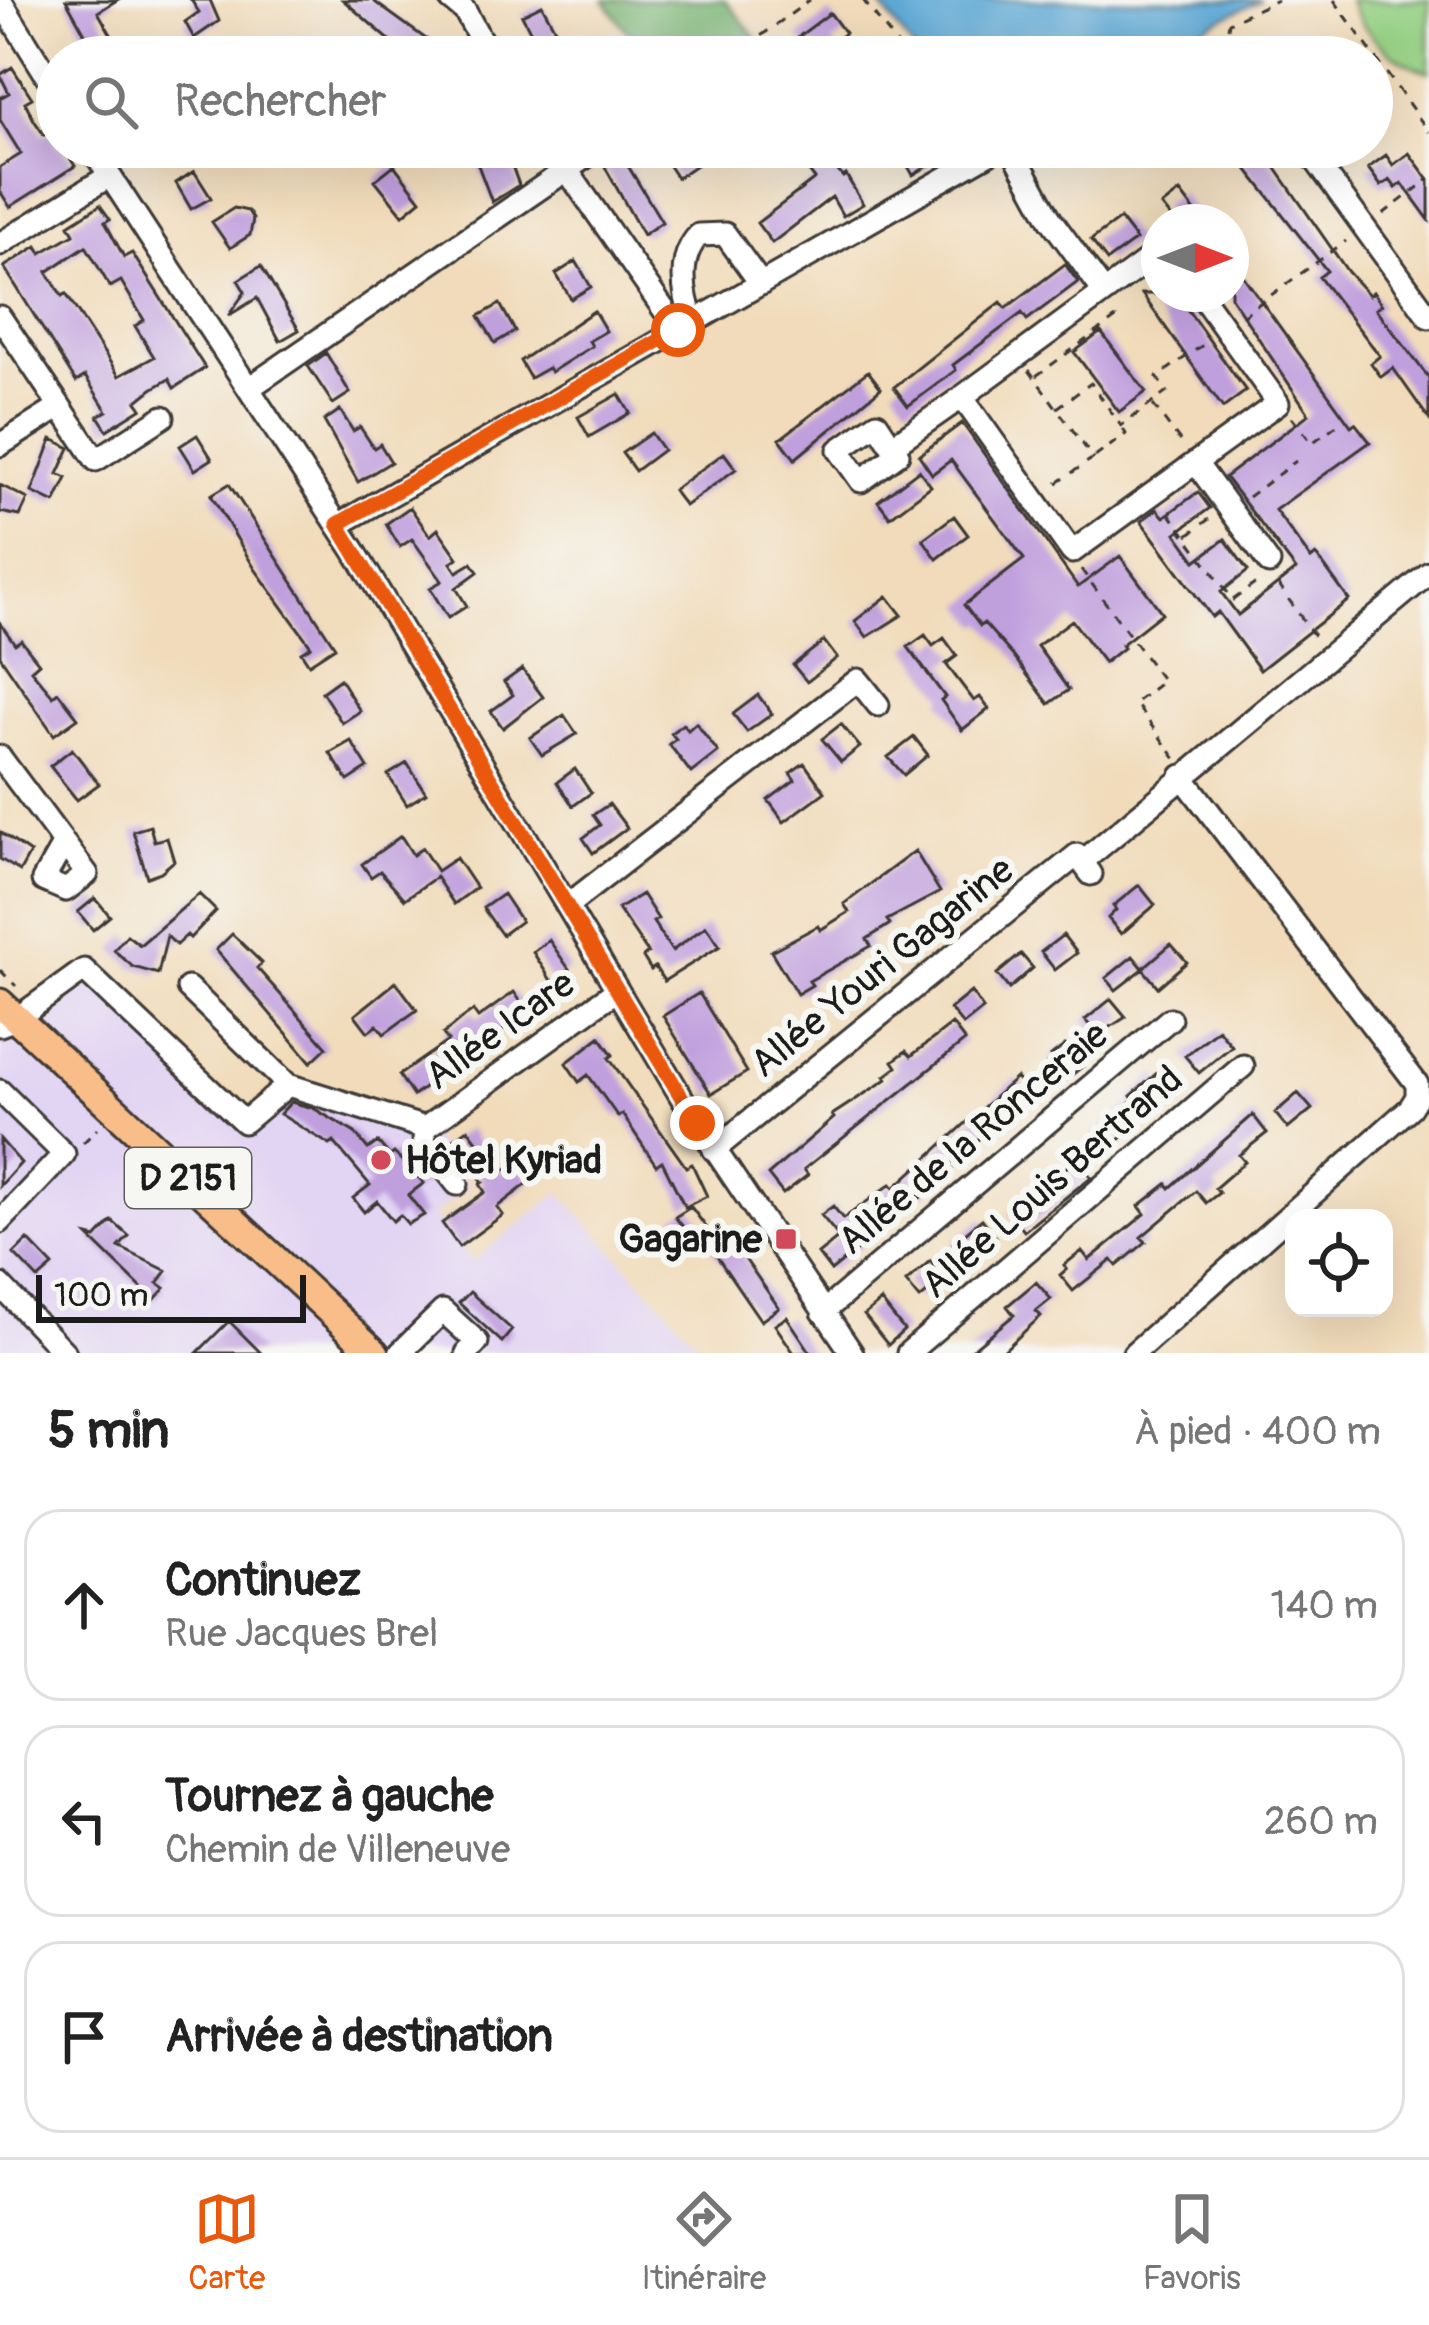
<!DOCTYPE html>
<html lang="fr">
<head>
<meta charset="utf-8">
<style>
	:root { --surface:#fff; --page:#f6f6f6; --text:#222; --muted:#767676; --line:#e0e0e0; --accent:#ea580c }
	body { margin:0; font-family:Pangolin,sans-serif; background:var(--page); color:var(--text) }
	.controls { position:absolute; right:36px; bottom:36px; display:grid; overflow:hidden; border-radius:24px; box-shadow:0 12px 48px #0002 }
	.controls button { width:108px; height:108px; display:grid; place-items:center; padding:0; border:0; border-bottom:3px solid var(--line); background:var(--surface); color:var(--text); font:60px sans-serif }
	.compass { position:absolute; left:1141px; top:204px; width:108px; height:108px; border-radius:50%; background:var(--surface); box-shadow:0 12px 48px #0002; rotate:90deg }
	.scale { position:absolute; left:36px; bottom:30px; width:270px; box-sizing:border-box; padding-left:12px; border:6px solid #1c1c1c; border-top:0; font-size:33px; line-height:42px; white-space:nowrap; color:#1c1c1c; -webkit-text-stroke:9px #f6f6f2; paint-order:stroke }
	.stop { position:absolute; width:36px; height:36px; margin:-27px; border:9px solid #ea580c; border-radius:50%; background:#fff }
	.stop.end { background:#ea580c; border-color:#fff; box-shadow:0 3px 12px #0008 }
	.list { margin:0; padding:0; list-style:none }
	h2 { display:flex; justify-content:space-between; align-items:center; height:156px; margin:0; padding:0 48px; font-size:51px }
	h2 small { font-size:39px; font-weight:400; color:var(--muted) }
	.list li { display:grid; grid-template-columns:78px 1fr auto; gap:36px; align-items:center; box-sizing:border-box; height:192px; margin:0 24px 24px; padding:0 24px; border:3px solid var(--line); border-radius:36px }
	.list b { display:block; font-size:45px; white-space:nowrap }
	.list p { margin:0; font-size:39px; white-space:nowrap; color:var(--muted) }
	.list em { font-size:39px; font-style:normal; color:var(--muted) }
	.icon { flex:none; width:66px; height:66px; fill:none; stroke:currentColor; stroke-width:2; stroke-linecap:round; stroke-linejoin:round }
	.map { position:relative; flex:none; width:1429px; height:1353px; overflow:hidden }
	.search { position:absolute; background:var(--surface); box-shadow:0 12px 48px #0002; left:36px; right:36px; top:36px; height:132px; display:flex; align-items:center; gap:30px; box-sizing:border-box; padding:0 42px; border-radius:66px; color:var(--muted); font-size:45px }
	.sheet { height:804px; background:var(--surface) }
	nav { display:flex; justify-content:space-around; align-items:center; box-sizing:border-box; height:168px; border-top:3px solid var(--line); background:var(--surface); font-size:33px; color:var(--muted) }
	nav a { display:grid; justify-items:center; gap:6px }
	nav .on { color:var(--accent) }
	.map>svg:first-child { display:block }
</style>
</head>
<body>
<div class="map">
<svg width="1429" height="1353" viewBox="0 0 1429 1353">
	<rect width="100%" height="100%" fill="#f6f6f2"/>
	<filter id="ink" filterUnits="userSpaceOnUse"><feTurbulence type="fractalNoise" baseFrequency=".00833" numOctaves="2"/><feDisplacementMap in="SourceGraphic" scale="24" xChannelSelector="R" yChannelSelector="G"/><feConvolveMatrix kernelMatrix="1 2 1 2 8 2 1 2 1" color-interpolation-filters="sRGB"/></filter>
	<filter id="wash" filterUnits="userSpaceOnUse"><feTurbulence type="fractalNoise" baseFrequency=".004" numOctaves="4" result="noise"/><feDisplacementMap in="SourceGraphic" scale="48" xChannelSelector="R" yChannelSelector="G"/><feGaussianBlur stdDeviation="2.7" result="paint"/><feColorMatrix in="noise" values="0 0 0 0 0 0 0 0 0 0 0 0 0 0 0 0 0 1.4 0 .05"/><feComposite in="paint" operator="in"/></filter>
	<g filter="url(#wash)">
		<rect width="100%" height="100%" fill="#f1dbba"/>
		<path fill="#e2d4f3" d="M84 970 243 1121 288 1085 420 1120 469 1187 432 1216 472 1261 560 1193 707 1353H0V1003L17 1019Z"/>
		<path fill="#94cf83" stroke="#587650" stroke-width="3" d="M1348 0H1429V72C1394 62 1363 33 1348 0Z"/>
		<path fill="#77b271" stroke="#4a6746" stroke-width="3" d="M604 0H725L758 40 732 57H646Z"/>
		<path fill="#5da8d5" stroke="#3c6278" stroke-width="3" d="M877 0H1261L1142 57H919Z"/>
		<g id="blocks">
			<path fill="#c09fdd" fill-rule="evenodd" d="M66 0H117L98 12 124 57H98Z
				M191 0H210L219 21 194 38 185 22 199 12Z
				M343 0H372L451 57H409Z
				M542 5 561 40 547 48 543 40 537 44 522 15Z
				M830 13 845 33 832 43 843 57H814L798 37Z
				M12 67 32 98 25 102 34 120 44 135 52 130 57 147H63L75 166 10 207 0 191V167L21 154 0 120V98L9 93 0 75Z
				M471 147H505L519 185 492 202Z
				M684 147 699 163 677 178 665 160Z
				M802 147H818L843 177 846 175 863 204 843 216 832 197 772 243 757 223 815 179 795 153Z
				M897 147H924L933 163 913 175Z
				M1230 147H1261L1348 272 1369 295 1373 292 1382 305 1376 309 1429 378V419L1393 368 1381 377 1371 363 1380 356 1319 277 1327 271Z
				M1409 153 1429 180V220L1402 183 1396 188 1390 180 1381 186 1368 168 1386 155 1393 165Z
				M622 156 662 222 643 235 605 167Z
				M394 165 421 200 403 215 375 180Z
				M194 171 211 198 191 209 176 183Z
				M1180 192 1203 222H1175L1162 206Z
				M100 205 110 219 105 222 124 257 132 253 205 368 174 388 169 379 152 389 137 401 142 408 107 430 98 416 107 411 85 376 76 382 4 267 37 246 41 253 74 234 69 225ZM86 246 110 287 121 281 144 320 135 326 154 357 119 376 66 294 62 296 47 272Z
				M234 208 248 211 253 219 250 235 230 248 212 222Z
				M1120 219 1136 240 1107 261 1091 240Z
				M1231 259 1351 426 1355 423 1370 442 1275 510 1311 559 1316 555 1349 600 1260 670 1218 612 1212 617 1141 521 1157 509 1164 517 1198 492 1210 508 1176 533 1196 561 1225 539 1248 571 1221 592 1238 615 1296 570 1225 477 1309 414 1231 297Z
				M576 261 591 287 571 299 556 274Z
				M1065 264 1078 282 1027 320 1022 313 953 365 956 370 908 406 894 387 1001 302 1006 308Z
				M261 266 299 330 280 341 257 298 228 316 245 292 238 280Z
				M1142 294H1176L1246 391 1223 408Z
				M500 304 515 331 495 343 479 316Z
				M594 311 606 331 589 341 592 346 551 372 548 368 530 378 520 361Z
				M1101 332 1146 392 1119 412 1074 352Z
				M326 353 350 393 333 404 308 366Z
				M868 371 881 388 795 459 780 439Z
				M619 394 630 413 589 437 578 417Z
				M340 410 353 431 360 427 374 448 380 444 391 462 358 482 324 421Z
				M962 423 1078 587 1120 556 1162 613 1121 645 1123 648 1104 663 1072 620 1037 646 1069 690 1049 704 1014 657 984 623 980 626 964 605 1024 559 951 460 932 474 919 455Z
				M651 433 663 450 635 471 622 453Z
				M197 435 212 459 195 470 180 446Z
				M52 439 70 448 58 474 67 478 55 503 32 492Z
				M724 453 736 469 685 506 673 490Z
				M919 470 931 486 890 517 878 501Z
				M229 484 335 647 309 664 301 652 311 646 255 569 211 495Z
				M0 485 28 499 20 516 0 512Z
				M410 507 430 536 438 529 458 558 451 563 457 572 472 563 478 572 456 588 467 606 448 618 430 588 442 581 412 539 400 547 386 524Z
				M954 516 968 535 937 559 923 539Z
				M887 596 902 615 867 637 855 621Z
				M0 623 15 644 21 640 39 663 31 670 53 696 58 692 78 718 54 735 0 656Z
				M925 635 933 646 944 638 957 656 946 664 974 701 980 697 989 709 962 730 941 700 945 697 908 647Z
				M824 641 837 658 807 682 793 665Z
				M522 669 543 697 503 728 491 711 513 695 504 682Z
				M340 679 360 711 342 723 322 692Z
				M758 695 772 714 747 732 733 714Z
				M564 715 577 734 542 755 530 738Z
				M696 723 718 752 691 773 669 744 676 739 671 733 683 724 688 730Z
				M841 724 860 747 841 762 822 739Z
				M914 737 928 755 904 775 888 757Z
				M351 741 368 768 348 781 330 753Z
				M72 749 99 784 77 800 50 766Z
				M407 763 426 793 407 805 388 775Z
				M804 763 825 792 784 822 768 800 795 780 790 773Z
				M575 769 591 793 573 806 557 782Z
				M609 804 627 828 593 853 583 838 600 825 593 815Z
				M150 826 154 841 167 838 174 861 161 872 147 877 133 831Z
				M0 832 30 853 20 871 0 859Z
				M401 836 413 855 422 848 437 871 456 858 476 888 454 904 436 877 405 899 380 871 371 877 362 864Z
				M915 851 940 892 887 920 890 924 867 939 871 946 809 981 812 985 797 994 771 951 818 926 820 930 849 912 844 904Z
				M1139 885 1155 905 1121 934 1108 918 1116 910 1113 906Z
				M199 894 216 911 190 938 187 935 176 945 167 936 158 974 133 967 114 950 127 935 140 945Z
				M503 894 521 921 502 935 483 908Z
				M642 894 658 919 653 922 672 951 706 926 720 946 664 981 655 967 651 970 643 957 648 953 618 909Z
				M95 898 110 916 93 930 78 912Z
				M232 934 262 963 257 968 327 1047 311 1062 216 950Z
				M1063 935 1077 953 1055 970 1041 952Z
				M549 940 569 969 552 982 533 952Z
				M1171 944 1187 962 1158 987 1143 969 1116 990 1106 978 1133 956 1143 968Z
				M1021 954 1033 968 1009 989 997 974Z
				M396 982 417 1010 384 1034 377 1025 368 1032 355 1015Z
				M514 992 528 1012 413 1096 399 1075 448 1041 443 1034 460 1020 473 1011 478 1018Z
				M971 992 983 1009 963 1025 950 1009Z
				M699 993 747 1072 711 1094 663 1016Z
				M1111 999 1126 1017 1098 1035 1085 1020Z
				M952 1024 965 1041 804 1169 808 1175 783 1194 768 1175 834 1118 832 1115 887 1079 885 1076 897 1067 893 1061 906 1051 911 1056Z
				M1218 1029 1232 1046 1199 1073 1185 1056Z
				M600 1037 613 1055 609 1058 686 1167 692 1164 707 1196 685 1207 662 1161 656 1165 622 1114 618 1117 588 1075 579 1082 566 1063Z
				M1065 1045 1083 1066 1062 1083 1047 1064 1053 1059 1051 1056Z
				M1156 1074 1171 1092 1086 1171 1091 1177 1024 1231 1009 1213 1097 1143 1091 1136 1134 1100 1131 1096Z
				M1016 1078 1030 1095 948 1165 952 1169 920 1198 918 1196 881 1223 879 1220 859 1238 864 1244 831 1271 818 1254 839 1237 821 1215 833 1206 843 1219 891 1184 894 1188Z
				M1298 1093 1312 1109 1288 1129 1275 1113Z
				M291 1102 313 1108 355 1133 368 1149 378 1142 390 1156 394 1153 424 1183 408 1195 424 1215 408 1224 400 1215 393 1221 377 1201 364 1212 353 1198 370 1185 334 1142 330 1145 280 1114Z
				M1253 1115 1267 1133 1239 1155 1245 1162 1215 1188 1219 1193 1206 1203 1196 1191 1141 1237 1146 1242 1117 1266 1112 1260 1073 1291 1060 1275 1067 1269 1064 1265 1082 1251 1089 1260 1145 1214 1139 1206 1167 1184 1170 1188Z
				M468 1129 501 1173 516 1162 531 1181 497 1207 503 1215 459 1247 442 1223 485 1192 480 1184 483 1182 452 1140Z
				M0 1139 21 1163 0 1186Z
				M691 1207 706 1227 692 1238 675 1217Z
				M982 1219 996 1237 967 1261 953 1243Z
				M112 1221 129 1236 119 1247 167 1271 158 1283 165 1288 154 1300 88 1236 96 1238Z
				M729 1236 779 1308 761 1321 711 1248Z
				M28 1240 53 1266 38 1279 14 1254Z
				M930 1261 944 1279 920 1299 906 1282Z
				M1036 1282 1051 1299 1036 1311 1041 1316 1001 1353H968L1014 1315 1007 1306Z
				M470 1292 512 1330 502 1342 459 1303Z
				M881 1301 904 1330 888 1345 864 1315Z
				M787 1317 811 1353H794L775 1325Z
				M229 1321 261 1353H197Z"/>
		</g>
	</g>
	<g filter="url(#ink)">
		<use href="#blocks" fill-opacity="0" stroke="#3c3934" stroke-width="3"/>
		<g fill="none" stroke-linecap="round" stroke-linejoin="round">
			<g stroke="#3c3934" stroke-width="27">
				<path id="minor" d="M0 0 57 92
					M451 0 465 11 490 57
					M1187 57 1224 45 1238 57
					M91 147 354 550 697 1123 852 1353
					M551 147 678 330
					M1011 147 1051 220 1104 292
					M1306 147 1429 317
					M0 244 109 176
					M1159 252 962 397 1072 552 1278 403 1200 294
					M0 317 96 460 163 417
					M693 321C683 295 677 257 699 235L725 234 761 284
					M249 388 600 147
					M0 445 60 407
					M892 446 898 454 861 481 839 450 877 423 892 446 962 397
					M1196 463 1269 563
					M338 525 1000 147
					M0 757 87 874 66 890 43 880 64 843
					M1082 862 1429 573
					M568 905 858 680 878 705
					M188 988 288 1085 425 1128 617 990
					M0 1025 16 1019 84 970 244 1122 288 1085
					M0 1091 64 1154 0 1222
					M425 1128 424 1142 457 1184
					M714 1150 1077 855 1091 874
					M0 1285 65 1353
					M823 1312 1170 1019
					M400 1353 443 1311 477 1342 467 1353
					M908 1353 1243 1066
					M1134 1353 1410 1108 1417 1097V1084L1182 776"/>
			</g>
			<g stroke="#3c3934" stroke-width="33">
				<path id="major" d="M0 1003 375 1353"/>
			</g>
			<path stroke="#3c3934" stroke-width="3" stroke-dasharray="9 9" stroke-linecap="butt" d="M863 0 907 57
				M1334 0 1429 132
				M1228 28 1229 22 1277 0
				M732 57 810 0
				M1383 214 1429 179
				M1242 316 1346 241
				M1029 370 1093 458 1053 486
				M1036 376 1116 318 1113 314
				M1153 405 1183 445
				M1057 408 1091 383 1121 426 1167 392 1157 377 1210 340
				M1292 417 1312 443 1342 421
				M1095 457 1126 434 1123 429
				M1248 497 1296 461
				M1169 513 1233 600 1260 580
				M1188 535 1209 519
				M1081 569 1163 681 1135 703 1176 759
				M1278 584 1317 640
				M0 970 16 986
				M83 1143 97 1129"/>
			<use href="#minor" stroke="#fff" stroke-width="21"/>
			<use href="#major" stroke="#f8bd89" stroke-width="27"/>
		</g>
	</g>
	<g fill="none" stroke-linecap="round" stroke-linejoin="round" filter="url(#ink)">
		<path stroke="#ea580c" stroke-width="15" d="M678 330 338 524 697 1123"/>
	</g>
	<g fill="#d1495b" stroke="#f6f6f2" stroke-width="4.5">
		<circle cx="381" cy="1160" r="12"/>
		<rect x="774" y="1227" width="24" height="24" rx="6"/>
	</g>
	<g text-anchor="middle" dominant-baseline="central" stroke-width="12" stroke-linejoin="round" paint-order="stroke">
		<rect fill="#f6f6f2" stroke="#5d5d5c" stroke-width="3" x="125" y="1148" width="126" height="60" rx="9"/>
		<g font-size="36" font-weight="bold" fill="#1c1c1c">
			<text x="188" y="1178">D 2151</text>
		</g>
		<g font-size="39" fill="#1c1c1c" stroke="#f6f6f2">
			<text transform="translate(882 967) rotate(-39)">Allée Youri Gagarine</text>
			<text transform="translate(500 1030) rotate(-36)">Allée Icare</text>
			<text transform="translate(973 1138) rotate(-40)">Allée de la Ronceraie</text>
			<text transform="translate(1052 1182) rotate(-41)">Allée Louis Bertrand</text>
		</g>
		<g font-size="39" font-weight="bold" fill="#1c1c1c" stroke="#f6f6f2" text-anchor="start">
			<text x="405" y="1160">Hôtel Kyriad</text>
			<text x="762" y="1239" text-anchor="end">Gagarine</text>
		</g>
	</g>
</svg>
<div class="controls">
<button><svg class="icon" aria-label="locate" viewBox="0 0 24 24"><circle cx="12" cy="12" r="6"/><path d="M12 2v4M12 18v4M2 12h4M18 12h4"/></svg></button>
</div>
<svg class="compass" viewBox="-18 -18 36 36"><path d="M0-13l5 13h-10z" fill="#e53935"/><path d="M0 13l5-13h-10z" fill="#767676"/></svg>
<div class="scale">100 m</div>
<div class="stop" style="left:678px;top:330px"></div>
<div class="stop end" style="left:697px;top:1123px"></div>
<div class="search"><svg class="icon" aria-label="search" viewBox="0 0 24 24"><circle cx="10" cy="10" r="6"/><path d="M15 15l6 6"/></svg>Rechercher</div>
</div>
<section class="sheet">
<h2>5 min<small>À pied · 400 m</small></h2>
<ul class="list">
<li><svg class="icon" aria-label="ahead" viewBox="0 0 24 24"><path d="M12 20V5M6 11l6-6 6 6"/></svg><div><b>Continuez</b><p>Rue Jacques Brel</p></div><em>140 m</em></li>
<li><svg class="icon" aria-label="left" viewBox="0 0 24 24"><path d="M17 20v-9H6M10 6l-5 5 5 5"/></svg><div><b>Tournez à gauche</b><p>Chemin de Villeneuve</p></div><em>260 m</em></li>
<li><svg class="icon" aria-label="arrive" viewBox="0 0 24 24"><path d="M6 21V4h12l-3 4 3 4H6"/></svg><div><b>Arrivée à destination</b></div></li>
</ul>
</section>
<nav>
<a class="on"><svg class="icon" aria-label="map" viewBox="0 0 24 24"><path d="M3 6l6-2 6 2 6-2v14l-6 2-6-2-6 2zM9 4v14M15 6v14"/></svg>Carte</a>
<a><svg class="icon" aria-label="directions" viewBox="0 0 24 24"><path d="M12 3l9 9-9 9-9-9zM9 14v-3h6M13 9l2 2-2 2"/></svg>Itinéraire</a>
<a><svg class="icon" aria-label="saved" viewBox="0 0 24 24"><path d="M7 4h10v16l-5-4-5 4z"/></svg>Favoris</a>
</nav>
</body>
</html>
